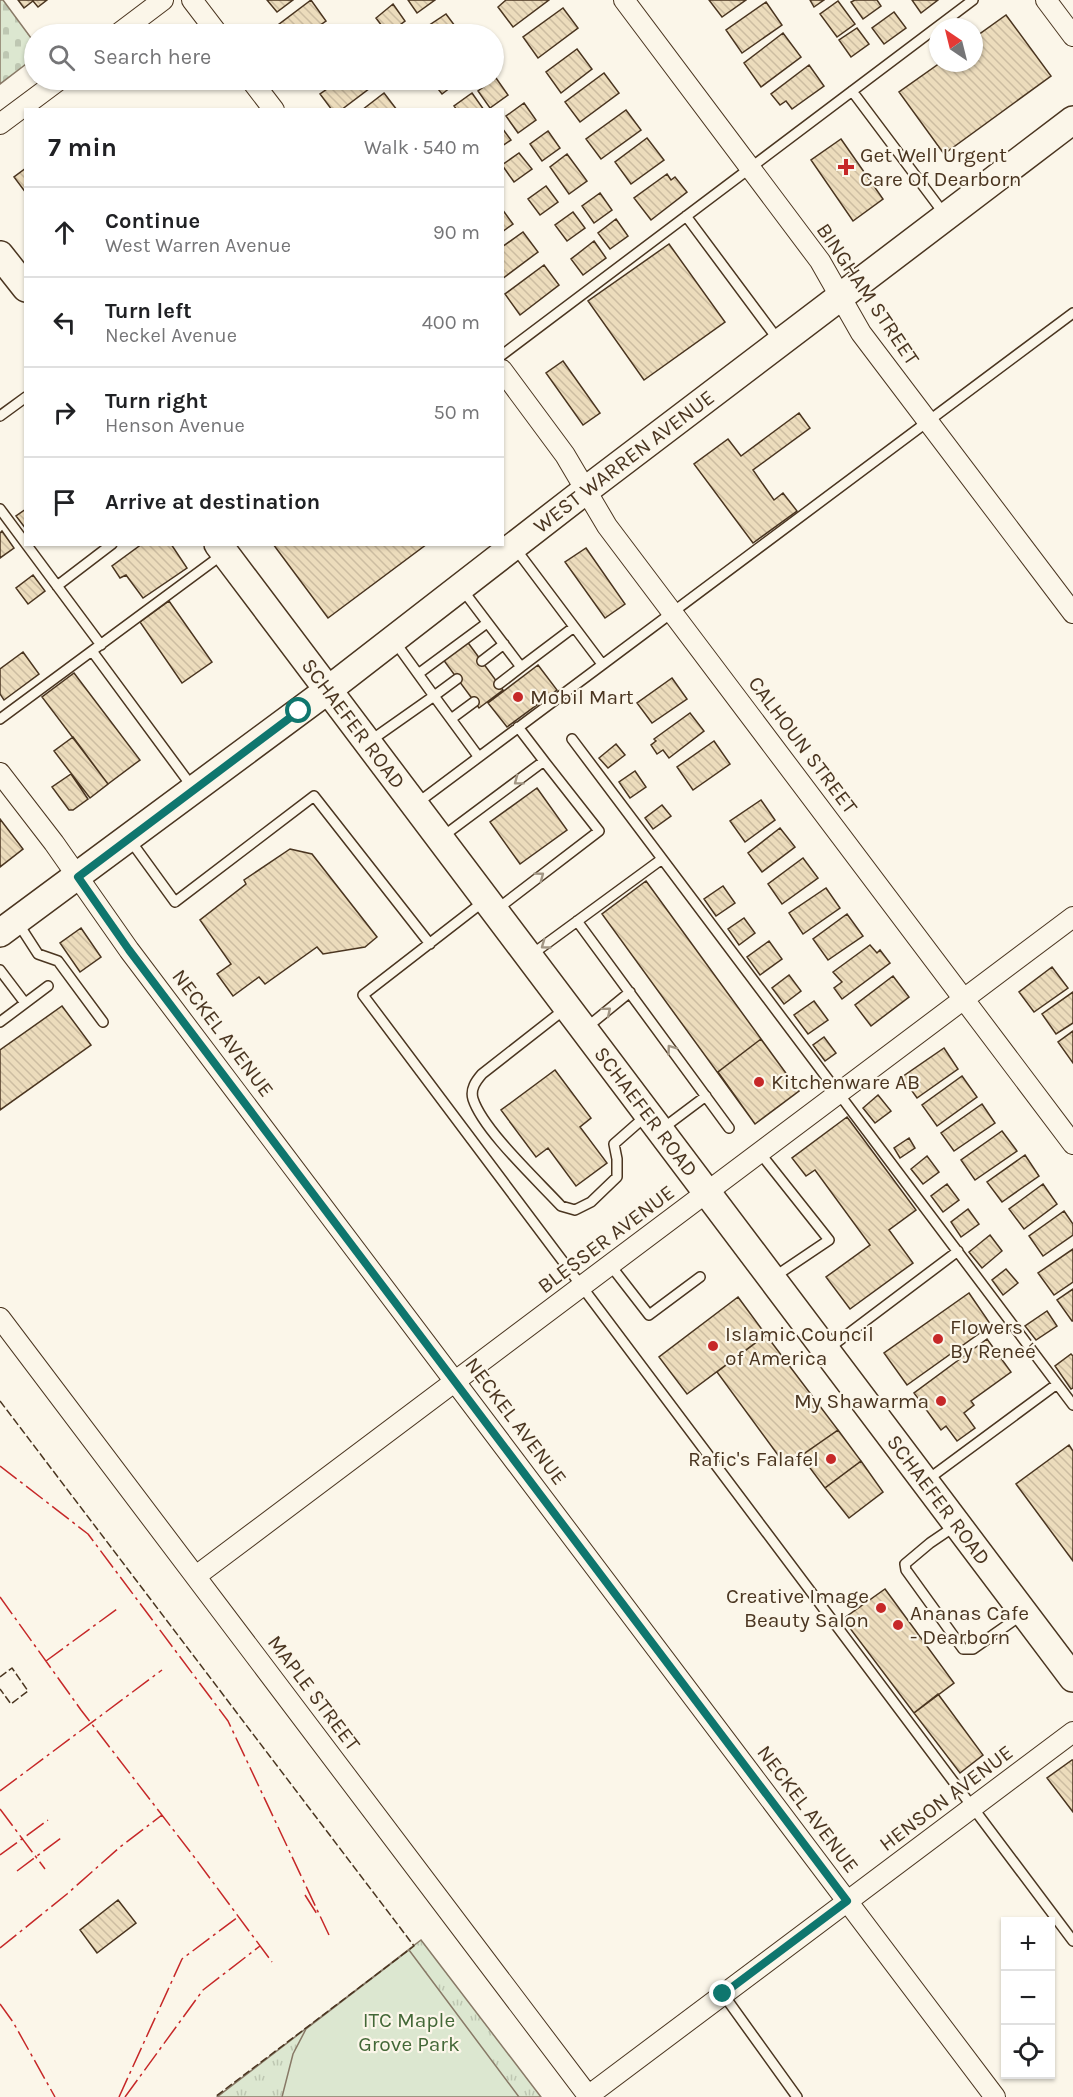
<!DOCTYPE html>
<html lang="en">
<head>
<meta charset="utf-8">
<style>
	:root { --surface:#fff; --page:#f2f2f2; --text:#202124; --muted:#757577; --line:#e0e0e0 }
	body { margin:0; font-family:Karla,sans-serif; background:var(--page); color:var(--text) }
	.controls { position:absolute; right:18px; bottom:18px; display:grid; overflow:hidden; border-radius:0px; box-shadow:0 2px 4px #0004 }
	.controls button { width:54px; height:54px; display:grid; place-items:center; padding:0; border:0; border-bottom:2px solid var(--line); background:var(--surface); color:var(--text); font:30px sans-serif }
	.compass { position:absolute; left:929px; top:18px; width:54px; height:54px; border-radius:50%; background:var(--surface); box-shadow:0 2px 4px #0004; rotate:325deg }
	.stop { position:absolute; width:18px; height:18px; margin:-14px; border:4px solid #0f766e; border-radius:50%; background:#fff }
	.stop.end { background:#0f766e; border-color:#fff; box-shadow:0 2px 6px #0008 }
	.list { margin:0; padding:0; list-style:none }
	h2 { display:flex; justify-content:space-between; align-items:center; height:78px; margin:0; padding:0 24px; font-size:26px }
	h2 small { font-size:20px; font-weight:400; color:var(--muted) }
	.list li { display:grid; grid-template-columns:39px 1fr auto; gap:18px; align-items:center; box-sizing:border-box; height:90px; padding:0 24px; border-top:2px solid var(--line) }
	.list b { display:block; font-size:22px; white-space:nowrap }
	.list p { margin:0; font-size:20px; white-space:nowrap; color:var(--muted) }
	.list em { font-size:20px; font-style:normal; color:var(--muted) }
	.icon { flex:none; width:33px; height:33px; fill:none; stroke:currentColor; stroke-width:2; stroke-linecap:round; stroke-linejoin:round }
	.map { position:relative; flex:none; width:1073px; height:2097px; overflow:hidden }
	.search { position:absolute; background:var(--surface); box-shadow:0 2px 4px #0004; left:24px; top:24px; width:480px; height:66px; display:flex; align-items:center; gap:15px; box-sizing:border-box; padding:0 21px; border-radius:33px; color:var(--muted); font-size:22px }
	.panel { position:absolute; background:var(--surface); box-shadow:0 2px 4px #0004; left:24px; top:108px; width:480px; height:438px; border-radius:0px }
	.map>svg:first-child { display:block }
</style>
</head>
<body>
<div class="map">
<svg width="1073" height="2097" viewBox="0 0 1073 2097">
	<defs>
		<pattern id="grass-tufts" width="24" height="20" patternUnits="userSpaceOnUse" patternTransform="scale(1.5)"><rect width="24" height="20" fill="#dce7d0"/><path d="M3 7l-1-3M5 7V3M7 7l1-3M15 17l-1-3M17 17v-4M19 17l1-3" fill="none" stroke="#bec7b2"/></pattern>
		<pattern id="cemetery-stones" width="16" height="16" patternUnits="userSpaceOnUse" patternTransform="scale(1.5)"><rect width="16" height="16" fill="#dce7d0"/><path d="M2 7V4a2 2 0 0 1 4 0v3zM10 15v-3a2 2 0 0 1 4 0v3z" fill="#bec7b2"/></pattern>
		<pattern id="building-back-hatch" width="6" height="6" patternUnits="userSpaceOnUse" patternTransform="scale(1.5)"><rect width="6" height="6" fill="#ecdcbc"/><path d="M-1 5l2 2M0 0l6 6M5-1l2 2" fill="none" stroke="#ccbda1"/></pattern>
	</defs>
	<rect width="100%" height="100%" fill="#fbf6e9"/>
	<path fill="url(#grass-tufts)" stroke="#887966" stroke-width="1.5" d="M421 1940 541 2097H217Z"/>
	<path fill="url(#cemetery-stones)" stroke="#887966" stroke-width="1.5" d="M0 0H3L34 42V58L0 84Z"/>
	<path fill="#dce7d0" stroke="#887966" stroke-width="1.5" d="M409 1950 519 2097H282L293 2054 306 2029Z"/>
	<path fill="url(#building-back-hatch)" stroke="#4a3520" stroke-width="1.5" d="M18 0H47L38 7 33 1 24 8Z
		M267 0H293L277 12Z
		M311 0 326 21 307 34H285L278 25Z
		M408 0H435L417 13Z
		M506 0H549L513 27 498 7Z
		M709 0H746L722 17Z
		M810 0H824L814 7Z
		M855 0H877L881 6 863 19 851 2Z
		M912 0H938L921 13Z
		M838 1 855 24 837 37 820 14Z
		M766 2 782 25 742 53 726 30Z
		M393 4 405 21 388 34 376 18Z
		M563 8 578 28 538 58 523 37Z
		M894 12 906 28 884 44 872 28Z
		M446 14 458 30 452 34H434L428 26Z
		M1006 15 1051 76 944 154 899 92 940 63H974V38Z
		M857 28 869 44 851 57 839 40Z
		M783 33 801 57 761 87 744 63Z
		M577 49 592 69 561 93 546 72Z
		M809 65 824 86 792 109 786 101 780 105 771 94Z
		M604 73 619 93 580 122 565 102Z
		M496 78 508 95 490 108 478 91Z
		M340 80H370L374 85 341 110H332L320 94Z
		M431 80H458L459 81 442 94Z
		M384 93 397 110H362Z
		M472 93 484 110H457L454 106Z
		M524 103 536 120 518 133 506 116Z
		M626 110 641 130 601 159 586 139Z
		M502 128 511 140 502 146Z
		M548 131 560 148 542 161 530 144Z
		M647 138 664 160 631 184 615 162Z
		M841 139 883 199 853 221 811 160Z
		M519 153 532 169 514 182 502 165Z
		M567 154 587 181 569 194 550 167Z
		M26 168V193L14 177Z
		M667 174 671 180 675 177 687 192 651 220 634 198Z
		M546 186 558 202 540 215 528 199Z
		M600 193 612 210 594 223 582 206Z
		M502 209 513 224 502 232Z
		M573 212 585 228 567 241 555 225Z
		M616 219 628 236 610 249 598 233Z
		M523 232 538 252 502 279V247Z
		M594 241 606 258 583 275 571 259Z
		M669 244 725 322 644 380 588 301Z
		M544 265 559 285 520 315 505 294Z
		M563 361 600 413 583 425 546 373Z
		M799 413 810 428 753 470 774 500 783 493 797 511 753 543 694 464 728 439 741 456Z
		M26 509V529L16 516Z
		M2 531 14 548 0 558V533Z
		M142 544H171L187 568 143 598 126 575 120 578 112 566Z
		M273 544H427L328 618Z
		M586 548 625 604 605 618 565 562Z
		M33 575 45 591 28 604 16 588Z
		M169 601 212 662 182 683 140 622Z
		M466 640 503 690 479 708 442 658Z
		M23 652 39 674 4 700 0 694V669Z
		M538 665 557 690 507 727 488 703Z
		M74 673 140 760 108 784 42 697Z
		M672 678 687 699 652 723 637 703Z
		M690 713 704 731 669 758 663 750 657 754 651 745 656 741 654 739Z
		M73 737 108 784 90 798 54 751Z
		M714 741 730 764 693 790 677 767Z
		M616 744 625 755 608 768 599 758Z
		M635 771 646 787 630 798 619 782Z
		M71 774 88 799 73 810H69L52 787Z
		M537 788 567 830 520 864 490 822Z
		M761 800 775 820 745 842 730 821Z
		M662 805 671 816 653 829 645 818Z
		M0 819 23 849 0 867Z
		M780 828 795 847 762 872 748 853Z
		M290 849 312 854 377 937 365 947 323 954 317 947 265 984 259 977 233 996 217 974 231 964 200 920 246 884 244 880Z
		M803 858 818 878 782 904 768 884Z
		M646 881 799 1091 755 1124 602 914Z
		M723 886 735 903 716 916 704 899Z
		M826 888 840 908 803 934 789 913Z
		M847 914 863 936 828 960 813 939Z
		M744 918 755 933 739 945 728 929Z
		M81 928 101 957 80 972 60 943Z
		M769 941 782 959 760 975 747 957Z
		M870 945 877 953 880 950 890 963 842 999 834 988 842 982 833 972Z
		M1052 967 1068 988 1034 1012 1019 992Z
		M789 975 801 991 784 1004 772 988Z
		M893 976 909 997 871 1026 855 1005Z
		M1073 992V1023L1056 1034 1042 1014Z
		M814 1001 828 1020 808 1034 794 1015Z
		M62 1006 91 1045 0 1110V1050Z
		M1073 1031V1063L1058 1042Z
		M824 1037 836 1053 825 1061 813 1045Z
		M761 1039 799 1091 755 1124 718 1072Z
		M944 1048 958 1069 917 1098 902 1077Z
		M555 1070 591 1118 580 1127 607 1163 576 1186 548 1148 536 1157 501 1110Z
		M962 1076 977 1097 937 1126 922 1105Z
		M878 1095 891 1111 875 1123 863 1108Z
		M982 1104 995 1123 954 1151 941 1133Z
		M847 1117 916 1210 889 1230 913 1263 850 1309 826 1277 870 1245 815 1170 806 1176 792 1158Z
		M1002 1131 1017 1151 975 1180 961 1160Z
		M909 1138 915 1148 900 1158 894 1148Z
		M1025 1155 1039 1176 1002 1202 987 1182Z
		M927 1156 939 1172 923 1184 911 1169Z
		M947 1184 959 1200 943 1212 931 1196Z
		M1043 1184 1057 1204 1024 1229 1009 1209Z
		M968 1209 979 1224 961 1237 951 1222Z
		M1064 1211 1073 1224V1235L1043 1256 1029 1236Z
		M990 1235 1002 1251 982 1268 969 1252Z
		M1073 1249V1282L1054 1295 1038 1273Z
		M1006 1269 1018 1283 1003 1295 992 1280Z
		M1073 1289V1321H1072L1057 1300Z
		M969 1293 991 1325 907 1385 884 1353Z
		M738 1297 766 1335 687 1394 659 1357Z
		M1047 1311 1057 1326 1036 1340 1025 1326Z
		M766 1335 838 1430 786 1466 717 1372Z
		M987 1339 1011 1372 971 1401 974 1405 964 1413 975 1428 957 1441 946 1426 941 1430 914 1393Z
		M1071 1354 1073 1356V1388L1071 1389 1055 1366Z
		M838 1430 861 1461 825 1488 801 1456Z
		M1069 1445 1073 1451V1561L1016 1484Z
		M861 1461 883 1492 849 1518 825 1488Z
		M885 1589 954 1683 914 1713 843 1619Z
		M938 1694 983 1755 960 1773 914 1713Z
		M1072 1760H1073V1812L1047 1778Z
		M118 1900 136 1923 97 1953 80 1930Z"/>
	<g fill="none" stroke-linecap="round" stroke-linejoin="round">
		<g stroke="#4a3520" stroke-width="12">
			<path id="lane" d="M852 91 945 215
				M686 216 779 341
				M502 355 973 0
				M0 416 26 397
				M0 509 26 544
				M26 544 101 645
				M515 548 602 664
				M57 586 112 544
				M462 589 521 667 499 684
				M92 651 193 788
				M482 661 504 644
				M521 667 574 627
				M418 674 487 623
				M457 679 434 696 478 756
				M0 719 223 554
				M451 719 474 702
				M518 727 544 761
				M572 739 1073 1405
				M370 741 434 696 395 642
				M416 804 1073 313
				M442 837 544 761 599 831 496 910
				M130 840 175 902 314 796 430 944
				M483 902 363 995 1073 1941
				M577 921 729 1128
				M18 923 38 954 58 961 103 1022
				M531 955 662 859
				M0 970 25 1003
				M565 1009 482 1074C476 1081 470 1089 473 1099 483 1130 537 1180 561 1206L575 1210 591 1202 617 1177V1159L614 1144 647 1115
				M0 1022 48 986
				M586 1028 630 992
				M662 1129 706 1096
				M760 1153 829 1240 774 1277
				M611 1266 649 1315 700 1277
				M828 1349 958 1251
				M927 1480 1057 1384
				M955 1526 930 1543 905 1564 906 1570 963 1649H973L1023 1614
				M723 1994 797 2097"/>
		</g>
		<g stroke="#4a3520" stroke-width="22">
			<path id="street" d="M192 0 218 34
				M624 0 820 261 861 333 1073 613
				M1046 0 1073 36
				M118 34 163 0
				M251 80 274 110
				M0 124 59 80
				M502 370 565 455 607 526 1073 1144
				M0 773 54 843 129 950 995 2097
				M0 1318 589 2097
				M196 1576 1073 917
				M588 2096 1073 1732"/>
		</g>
		<g stroke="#4a3520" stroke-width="30">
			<g id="secondary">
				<path d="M0 255 26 288"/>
				<path id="s1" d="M218 544 1073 1678"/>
				<path id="s2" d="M0 933 328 690 586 490 1073 120"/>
			</g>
		</g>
		<use href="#lane" stroke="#fbf6e9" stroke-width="9"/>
		<use href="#street" stroke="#fbf6e9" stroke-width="20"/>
		<use href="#secondary" stroke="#fbf6e9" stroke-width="27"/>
		<path stroke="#4a3520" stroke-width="1.5" stroke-dasharray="8 3" stroke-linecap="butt" d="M0 1401 414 1946 215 2097
			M0 1677 12 1668 28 1691 11 1704 0 1689"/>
		<path stroke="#c62828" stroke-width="1.5" stroke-dasharray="21 4.5 3 4.5" stroke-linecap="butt" d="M0 1466 88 1534 228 1721 329 1935
			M0 1597 81 1710 195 1858 272 1962
			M46 1661 117 1609
			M0 1791 162 1670
			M0 1809 45 1869
			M0 1855 48 1820
			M17 1871 61 1838
			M305 1895 317 1914
			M0 1948 67 1894 120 1847 162 1815
			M0 2004 13 2022 55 2097
			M119 2097 182 1959 238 1917
			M125 2097 203 1990 260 1946"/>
	</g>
	<defs><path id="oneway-chevron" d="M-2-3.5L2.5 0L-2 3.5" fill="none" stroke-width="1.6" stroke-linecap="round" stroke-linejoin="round" transform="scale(1.5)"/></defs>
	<g stroke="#a29684">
		<use href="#oneway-chevron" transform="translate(518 781) rotate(143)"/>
		<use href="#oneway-chevron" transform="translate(540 876) rotate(-37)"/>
		<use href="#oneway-chevron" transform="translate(545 945) rotate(144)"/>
		<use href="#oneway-chevron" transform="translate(607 1011) rotate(-40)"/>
		<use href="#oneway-chevron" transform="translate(671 1049) rotate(-126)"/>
	</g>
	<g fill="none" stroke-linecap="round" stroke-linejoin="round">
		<path stroke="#0f766e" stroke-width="8" d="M299 711 78 877 129 950 847 1901 723 1994"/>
	</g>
	<g fill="#c62828" stroke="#fbf6e9" stroke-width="2">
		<path d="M843 158h6v6h6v6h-6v6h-6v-6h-6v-6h6z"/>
		<circle cx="518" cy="697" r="6"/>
		<circle cx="759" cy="1082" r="6"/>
		<circle cx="938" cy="1339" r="6"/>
		<circle cx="713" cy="1346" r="6"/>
		<circle cx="941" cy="1401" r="6"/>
		<circle cx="831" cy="1459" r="6"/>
		<circle cx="881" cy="1608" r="6"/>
		<circle cx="898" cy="1625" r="6"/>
	</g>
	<g text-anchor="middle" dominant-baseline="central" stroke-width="4.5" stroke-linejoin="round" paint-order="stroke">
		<g font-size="21" fill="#4a3520" stroke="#fbf6e9" text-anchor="start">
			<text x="860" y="155">Get Well Urgent<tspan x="860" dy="24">Care Of Dearborn</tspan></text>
			<text x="530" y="697">Mobil Mart</text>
			<text x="771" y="1082">Kitchenware AB</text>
			<text x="950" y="1327">Flowers<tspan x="950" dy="24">By Reneé</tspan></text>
			<text x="725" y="1334">Islamic Council<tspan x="725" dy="24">of America</tspan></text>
			<text x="929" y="1401" text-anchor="end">My Shawarma</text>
			<text x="819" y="1459" text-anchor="end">Rafic's Falafel</text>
			<text x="869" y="1596" text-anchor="end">Creative Image<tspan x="869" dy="24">Beauty Salon</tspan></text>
			<text x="910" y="1613">Ananas Cafe<tspan x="910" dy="24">- Dearborn</tspan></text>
		</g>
		<g font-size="21" fill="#4a3520" stroke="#fbf6e9">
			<text transform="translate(868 294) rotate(56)">BINGHAM STREET</text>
			<text stroke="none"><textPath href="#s2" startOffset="782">WEST WARREN AVENUE</textPath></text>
			<text stroke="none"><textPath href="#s1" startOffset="225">SCHAEFER ROAD</textPath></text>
			<text transform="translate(803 745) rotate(53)">CALHOUN STREET</text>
			<text transform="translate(223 1033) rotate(53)">NECKEL AVENUE</text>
			<text stroke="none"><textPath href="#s1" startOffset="711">SCHAEFER ROAD</textPath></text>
			<text transform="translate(606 1239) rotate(-37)">BLESSER AVENUE</text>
			<text transform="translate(516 1421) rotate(53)">NECKEL AVENUE</text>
			<text stroke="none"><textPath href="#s1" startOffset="1197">SCHAEFER ROAD</textPath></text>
			<text transform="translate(314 1693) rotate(53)">MAPLE STREET</text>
			<text transform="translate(946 1798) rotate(-37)">HENSON AVENUE</text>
			<text transform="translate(808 1809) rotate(53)">NECKEL AVENUE</text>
		</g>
		<g font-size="21" fill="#436837" stroke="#fbf6e9">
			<text x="409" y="2020">ITC Maple<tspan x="409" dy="24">Grove Park</tspan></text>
		</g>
	</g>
</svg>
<div class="controls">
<button>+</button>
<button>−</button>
<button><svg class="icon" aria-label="locate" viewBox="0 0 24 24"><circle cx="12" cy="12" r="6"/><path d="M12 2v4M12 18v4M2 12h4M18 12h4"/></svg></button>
</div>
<svg class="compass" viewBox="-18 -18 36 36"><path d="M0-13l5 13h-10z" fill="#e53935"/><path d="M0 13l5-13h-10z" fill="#757577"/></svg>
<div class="stop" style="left:299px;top:711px"></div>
<div class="stop end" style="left:723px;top:1994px"></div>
<div class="search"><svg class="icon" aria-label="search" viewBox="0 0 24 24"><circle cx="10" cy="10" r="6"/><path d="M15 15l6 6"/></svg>Search here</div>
<section class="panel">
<h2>7 min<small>Walk · 540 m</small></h2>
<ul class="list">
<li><svg class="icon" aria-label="ahead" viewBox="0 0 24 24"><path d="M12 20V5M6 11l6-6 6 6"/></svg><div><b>Continue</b><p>West Warren Avenue</p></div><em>90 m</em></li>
<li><svg class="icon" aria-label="left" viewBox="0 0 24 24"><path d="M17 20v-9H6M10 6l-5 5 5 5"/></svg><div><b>Turn left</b><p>Neckel Avenue</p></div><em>400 m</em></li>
<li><svg class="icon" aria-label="right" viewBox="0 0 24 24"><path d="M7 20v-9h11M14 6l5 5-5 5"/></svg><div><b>Turn right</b><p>Henson Avenue</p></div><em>50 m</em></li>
<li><svg class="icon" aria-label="arrive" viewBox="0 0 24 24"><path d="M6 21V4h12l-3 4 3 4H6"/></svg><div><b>Arrive at destination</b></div></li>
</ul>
</section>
</div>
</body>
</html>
